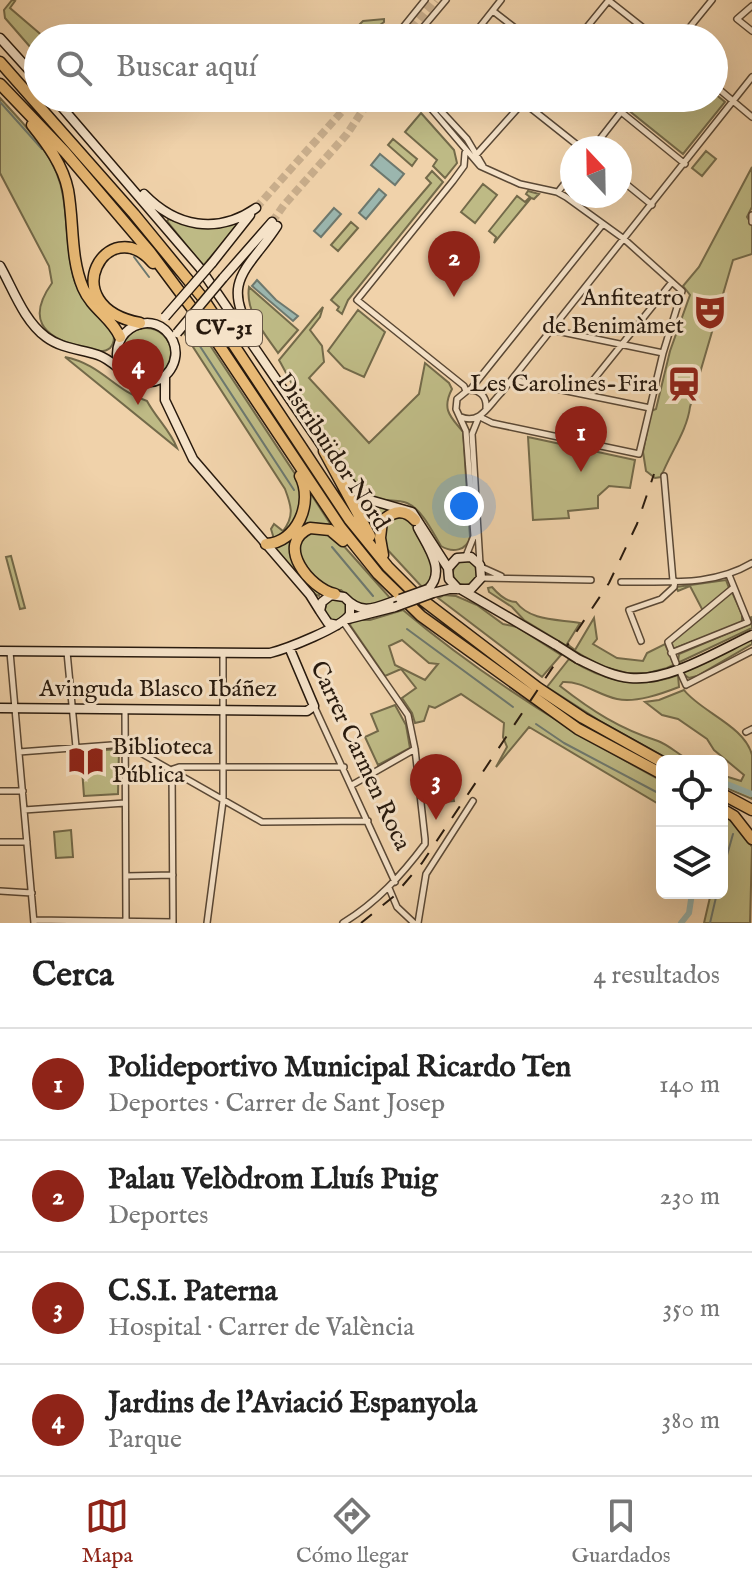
<!DOCTYPE html>
<html lang="es">
<head>
<meta charset="utf-8">
<style>
	:root { --surface:#fff; --page:#f2f2f2; --text:#222; --muted:#767676; --line:#e0e0e0; --accent:#8f2418 }
	body { margin:0; font-family:"IM FELL English",serif; background:var(--page); color:var(--text) }
	.controls { position:absolute; right:24px; bottom:24px; display:grid; overflow:hidden; border-radius:12px; box-shadow:0 8px 32px #0002 }
	.controls button { width:72px; height:72px; display:grid; place-items:center; padding:0; border:0; border-bottom:2px solid var(--line); background:var(--surface); color:var(--text); font:40px sans-serif }
	.compass { position:absolute; left:560px; top:136px; width:72px; height:72px; border-radius:50%; background:var(--surface); box-shadow:0 8px 32px #0002; rotate:338deg }
	.you { position:absolute; left:464px; top:506px; width:28px; height:28px; margin:-20px; border:6px solid #fff; border-radius:50%; background:#1a73e8; box-shadow:0 0 0 12px #1a73e833 }
	.badge { display:grid; place-items:center; width:52px; height:52px; border-radius:50%; background:var(--accent); color:#fff; font-size:26px; font-weight:700 }
	.pin { position:absolute; translate:-50% -66px; filter:drop-shadow(0 2px 4px #0008) }
	.pin::after { content:''; position:absolute; top:42px; width:28px; height:24px; background:inherit; clip-path:polygon(0 0,100% 0,50% 100%) }
	.list { margin:0; padding:0; list-style:none }
	h2 { display:flex; justify-content:space-between; align-items:center; height:104px; margin:0; padding:0 32px; font-size:34px }
	h2 small { font-size:26px; font-weight:400; color:var(--muted) }
	.list li { display:grid; grid-template-columns:52px 1fr auto; gap:24px; align-items:center; box-sizing:border-box; height:112px; padding:0 32px; border-top:2px solid var(--line) }
	.list b { display:block; font-size:30px; white-space:nowrap }
	.list p { margin:0; font-size:26px; white-space:nowrap; color:var(--muted) }
	.list em { font-size:26px; font-style:normal; color:var(--muted) }
	.icon { flex:none; width:44px; height:44px; fill:none; stroke:currentColor; stroke-width:2; stroke-linecap:round; stroke-linejoin:round }
	.map { position:relative; flex:none; width:752px; height:923px; overflow:hidden }
	.search { position:absolute; background:var(--surface); box-shadow:0 8px 32px #0002; left:24px; right:24px; top:24px; height:88px; display:flex; align-items:center; gap:20px; box-sizing:border-box; padding:0 28px; border-radius:44px; color:var(--muted); font-size:30px }
	.sheet { height:552px; background:var(--surface) }
	nav { display:flex; justify-content:space-around; align-items:center; box-sizing:border-box; height:112px; border-top:2px solid var(--line); background:var(--surface); font-size:22px; color:var(--muted) }
	nav a { display:grid; justify-items:center; gap:4px }
	nav .on { color:var(--accent) }
	.map>svg:first-child { display:block }
</style>
</head>
<body>
<div class="map">
<svg width="752" height="923" viewBox="0 0 752 923">
	<rect width="100%" height="100%" fill="#f0d2aa"/>
	<filter id="stains"><feTurbulence type="fractalNoise" baseFrequency=".0025" numOctaves="4"/><feColorMatrix values="0 0 0 0 .2 0 0 0 0 .09 0 0 0 0 .02 0 0 0 .5 -.17"/></filter>
	<radialGradient id="worn" r=".72"><stop offset=".6" stop-color="#630" stop-opacity="0"/><stop offset="1" stop-color="#630" stop-opacity=".3"/></radialGradient>
	<path fill="#beba85" stroke="#736a4a" stroke-width="2" fill-rule="evenodd" d="M12 0 15 1 10 8 45 38H38V56L5 18 4 10Z
		M384 19V22L364 37 355 29 363 21Z
		M714 93 725 102 683 154 627 109 636 98H714Z
		M0 98C26 127 57 155 63 196 68 224 66 254 75 282 85 310 102 314 114 336 114 340 113 345 110 348 102 355 88 349 79 346 42 337 27 318 52 283L49 266 0 173Z
		M421 113 454 150 457 163 445 178 433 166 437 160 405 132Z
		M393 139 417 159 412 166 388 145Z
		M706 151 716 159 702 176 692 168Z
		M752 167V207L747 217 752 225V254L733 260 690 407C687 431 670 453 661 477L655 478 646 471 643 452 651 411 656 409 670 351 690 295 683 286 699 267Z
		M432 171 443 182 348 300 342 314 337 310 339 307 331 300 431 183 426 178Z
		M483 184 497 195 475 223 461 212Z
		M528 191 539 194 534 199 531 198 494 243 496 237 489 231 517 196 525 202 530 197 526 194Z
		M169 219C195 229 215 229 241 221L203 266 167 221Z
		M351 222 358 228 338 251 331 245Z
		M249 287 298 330 278 353C265 334 245 312 249 287Z
		M323 307 320 317 310 330 322 346 324 362 309 378 369 443 419 394 425 363 449 383 452 389C441 410 451 417 463 432L470 537C467 551 452 553 441 546 433 533 422 509 407 503 394 498 377 503 365 494 338 475 297 392 279 360Z
		M358 310 385 332 364 377 344 368 328 351Z
		M194 321 299 480C302 497 301 521 287 533 284 536 279 537 274 539L271 529 274 524 283 531C295 516 291 505 285 489L184 333Z
		M121 353a25 25 0 1 1 50 0a25 25 0 1 1-50 0Z
		M65 357C101 364 115 391 147 401 156 418 170 430 177 448Z
		M528 437 635 460 630 488 609 486 598 496V508L568 511 569 518 533 520Z
		M309 491 331 525 310 523 300 529V573L320 593 319 596 312 593 274 548 290 539Z
		M354 497 372 506 394 509 377 524V544Z
		M394 517 406 518 410 521 433 565V580L425 587H422L385 547V524Z
		M316 532 334 537 342 544 391 599 366 606 356 603 341 590H327C314 576 276 541 316 532Z
		M11 556 25 608 20 609 6 557Z
		M453 573a12 12 0 1 1 24 0a12 12 0 1 1-24 0Z
		M726 580 729 588 703 611 690 586 678 591 676 587Z
		M492 587C498 594 506 602 516 602 530 621 557 619 580 623L567 644 575 650 594 618 597 639 593 644 617 658 643 661 647 653 665 644 674 665 678 662 679 654 745 626 748 618 752 617V628L667 668 648 673H627L604 667 585 657 524 620 512 607 489 592 488 588Z
		M732 592 742 614V623L673 649 671 642Z
		M444 595 456 596 477 605 503 624 517 627 561 655 542 677 438 598Z
		M325 609a11 11 0 1 1 22 0a11 11 0 1 1-22 0Z
		M403 610C482 677 571 732 662 781V806L529 727 496 767 507 747 503 737 504 723 461 694 435 708 429 706 424 721 415 723 412 713 402 698 416 688 401 669 385 676 350 625 352 620H370ZM402 640 429 663 438 664 425 680 395 665 389 646Z
		M752 639V644L697 676 689 678 682 673Z
		M569 659C603 681 638 690 678 675L679 687C661 694 636 703 617 699 598 695 582 681 563 682L560 686C592 711 620 729 658 741 669 745 680 756 691 761H672L600 721 547 687Z
		M684 690C701 712 745 726 752 755 752 769 752 785 752 799L722 786V775L741 781 744 775 714 750 707 739 678 719 662 715 645 702 659 700Z
		M395 705 406 725 410 748 378 765 365 737 378 731 371 714Z
		M119 749 118 794 84 796 82 769H92L90 751Z
		M452 788 454 801 429 803 428 790Z
		M722 813 739 828 752 847 750 923H704L711 893H722Z
		M71 830 73 857 56 858 54 832Z"/>
	<path fill="#9bb6ae" stroke="#6d786e" stroke-width="2" d="M380 154 404 174 395 185 371 165Z
		M379 189 386 195 366 219 359 213Z
		M334 208 341 214 321 237 314 231Z
		M257 280 276 300 298 316 293 321 252 286Z"/>
	<g fill="none" stroke-linecap="round" stroke-linejoin="round">
		<path stroke="#6d786e" stroke-width="2" d="M0 102 42 149
			M134 257 149 277
			M188 328 294 490
			M332 547 373 596
			M407 629 513 707
			M536 724 564 743 662 795
			M722 873 733 834
			M710 923 717 893"/>
		<path stroke="#9bb6ae" stroke-width="6" d="M724 783 752 794
			M681 923 689 913 692 893"/>
		<path stroke="#c8ad8b" stroke-width="8" stroke-dasharray="8 4" stroke-linecap="butt" d="M404 38 435 0
			M256 208 354 98
			M272 222 284 205 347 134 371 98"/>
		<g stroke="#5a4835" stroke-width="8">
			<path id="street" d="M608 0 656 38
				M752 6 737 19 752 31
				M493 11 528 38
				M387 38 400 31 425 0
				M414 38 446 0
				M471 38 501 0
				M578 38 609 0
				M681 38 712 0
				M714 85 752 117
				M422 98 480 166 520 184 557 192 566 197 624 239 682 291 663 353 639 454 492 423 480 417
				M429 98 467 139 483 166
				M518 98 581 148
				M604 98 685 164
				M593 148 621 112
				M465 153 464 166 453 181 357 300 464 386 466 391
				M476 155 527 98
				M620 179 652 205
				M558 192 572 174
				M752 215V222
				M552 330 663 353
				M513 380 650 408
				M470 390 603 224
				M582 394 672 282
				M461 417C480 425 489 405 501 393L752 77
				M478 419 472 434 480 564
				M664 476 673 581
				M466 556 474 536 466 431 456 409 457 399 468 390C480 389 487 397 486 408
				M481 567 501 576
				M482 578 591 580
				M621 582C666 581 712 587 752 563
				M641 641 629 610 661 599 674 587 675 581
				M10 652 34 923
				M67 652 76 747
				M671 653 748 622 729 575
				M676 663 668 642 733 588
				M681 674 686 685 752 651
				M314 706 395 882
				M125 710 126 921
				M746 732 752 729
				M19 752 125 744 262 822 368 821
				M173 769 179 767H344
				M172 771 173 923
				M352 785 415 749
				M0 791H23
				M24 810 125 803
				M0 842H27
				M126 876 173 875
				M389 888 397 907 414 923
				M0 891 32 893
				M34 920 173 922
				M207 923 223 801V653
				M343 923C377 902 401 876 425 844V839L415 749 408 715 344 623
				M418 923 426 874 473 801"/>
		</g>
		<g stroke="#281a0e" stroke-width="11">
			<path id="secondary" d="M0 38 38 80
				M54 98 200 268 328 455
				M144 194C176 227 217 235 256 208
				M212 263 250 215
				M0 266C13 289 24 321 46 337 62 349 81 349 98 355 116 361 125 380 145 382 166 385 182 360 173 341 157 305 104 328 120 369
				M223 278 272 222
				M252 333C219 280 250 268 277 226
				M165 377V400L193 459 310 595 320 611
				M336 466 363 498 412 512 448 568 449 579 458 589
				M418 528C427 546 447 571 428 589
				M462 590 556 645
				M433 593 449 589H471L481 578 480 565 471 557 457 558 448 568
				M348 619 395 607
				M337 625 328 623 320 611 322 602 331 595 344 597C363 617 376 607 400 599
				M0 651 270 653C286 649 343 627 350 614V604
				M578 659C595 667 611 676 630 678 668 682 718 651 752 635
				M0 708 307 711 314 706 289 647"/>
		</g>
		<g stroke="#281a0e" stroke-width="13">
			<path id="highway" d="M0 62 134 214 202 297 349 519 388 567 416 595 538 688 583 718 662 762
				M0 84 65 152 150 252 215 339 341 528 378 574 421 616 578 729 662 774
				M32 125C47 144 63 165 68 190 74 223 70 257 83 288 92 309 112 318 120 337
				M140 323C52 306 108 210 153 263
				M324 451 370 536
				M266 544C297 543 314 502 300 476
				M383 555 380 538 382 521C393 511 404 508 415 520
				M335 594C310 589 274 544 310 528L330 530 343 541
				M722 794 752 810
				M722 809 734 816 752 839"/>
		</g>
		<use href="#street" stroke="#f5e2c8" stroke-width="5"/>
		<use href="#secondary" stroke="#f5e2c8" stroke-width="8"/>
		<use href="#highway" stroke="#e8b975" stroke-width="10"/>
		<path stroke="#281a0e" stroke-width="2" stroke-dasharray="14 14" stroke-linecap="butt" d="M361 923 393 897 422 863 609 583 637 524 654 474"/>
		<g stroke="#281a0e" stroke-width="11" stroke-linecap="butt">
			<path id="secondary-bridge" d="M165 317 212 263
				M177 333 223 278
				M400 599 428 589
				M395 607 433 593
				M556 645 578 659"/>
		</g>
		<use href="#secondary-bridge" stroke="#f5e2c8" stroke-width="8"/>
	</g>
	<defs>
		<g id="theatre-bare" transform="scale(2.76)"><path d="M-5-5.5Q0-4 5-5.5V0Q5 5 0 6Q-5 5-5 0ZM-3.3-2.5H-1v1.5H-3.3ZM1-2.5H3.3v1.5H1ZM-2.8 1Q0 5.5 2.8 1Z" fill="#8f2418" stroke="#f5e2c8" stroke-width="2.5" paint-order="stroke"/></g>
		<g id="station-bare" transform="scale(2.76)"><path d="M-3-6H3Q5-6 5-4V2Q5 4 3 4L4.5 6H3L1.5 4h-3L-3 6H-4.5L-3 4Q-5 4-5 2V-4Q-5-6-3-6ZM-3.5-4v3h7v-3ZM-3.5 1v1.5H-2V1ZM2 1v1.5H3.5V1Z" fill="#8f2418" stroke="#f5e2c8" stroke-width="2.5" paint-order="stroke"/></g>
		<g id="library-bare" transform="scale(2.76)"><path d="M-6-4Q-3-5.5-.7-3.5V5Q-3 3-6 4ZM6-4Q3-5.5 .7-3.5V5Q3 3 6 4Z" fill="#8f2418" stroke="#f5e2c8" stroke-width="2.5" paint-order="stroke"/></g>
	</defs>
	<g fill-rule="evenodd">
		<use href="#theatre-bare" x="710" y="312"/>
		<use href="#station-bare" x="684" y="384"/>
		<use href="#library-bare" x="86" y="761"/>
	</g>
	<g text-anchor="middle" dominant-baseline="central" stroke-width="6" stroke-linejoin="round" paint-order="stroke">
		<rect fill="#f5e2c8" stroke="#665646" stroke-width="2" x="186" y="310" width="76" height="36" rx="6"/>
		<g font-size="22" font-weight="bold" fill="#281a0e">
			<text x="224" y="328">CV-31</text>
		</g>
		<g font-size="24" fill="#281a0e" stroke="#f5e2c8" text-anchor="end">
			<text x="684" y="298">Anfiteatro<tspan x="684" dy="28">de Benimàmet</tspan></text>
			<text x="658" y="384">Les Carolines-Fira</text>
			<text x="112" y="747" text-anchor="start">Biblioteca<tspan x="112" dy="28">Pública</tspan></text>
		</g>
		<g font-size="24" fill="#281a0e" stroke="#f5e2c8">
			<text transform="translate(332 452) rotate(56)">Distribuïdor Nord</text>
			<text x="158" y="689">Avinguda Blasco Ibáñez</text>
			<text transform="translate(360 756) rotate(65)">Carrer Carmen Roca</text>
		</g>
	</g>
	<rect width="100%" height="100%" filter="url(#stains)"/>
	<rect width="100%" height="100%" fill="url(#worn)"/>
</svg>
<div class="controls">
<button><svg class="icon" aria-label="locate" viewBox="0 0 24 24"><circle cx="12" cy="12" r="6"/><path d="M12 2v4M12 18v4M2 12h4M18 12h4"/></svg></button>
<button><svg class="icon" aria-label="layers" viewBox="0 0 24 24"><path d="M12 4l9 5-9 5-9-5zM3 14l9 5 9-5"/></svg></button>
</div>
<svg class="compass" viewBox="-18 -18 36 36"><path d="M0-13l5 13h-10z" fill="#e53935"/><path d="M0 13l5-13h-10z" fill="#767676"/></svg>
<div class="you"></div>
<div class="pin badge" style="left:581px;top:472px">1</div>
<div class="pin badge" style="left:454px;top:297px">2</div>
<div class="pin badge" style="left:436px;top:820px">3</div>
<div class="pin badge" style="left:138px;top:405px">4</div>
<div class="search"><svg class="icon" aria-label="search" viewBox="0 0 24 24"><circle cx="10" cy="10" r="6"/><path d="M15 15l6 6"/></svg>Buscar aquí</div>
</div>
<section class="sheet">
<h2>Cerca<small>4 resultados</small></h2>
<ul class="list">
<li><span class="badge">1</span><div><b>Polideportivo Municipal Ricardo Ten</b><p>Deportes · Carrer de Sant Josep</p></div><em>140 m</em></li>
<li><span class="badge">2</span><div><b>Palau Velòdrom Lluís Puig</b><p>Deportes</p></div><em>230 m</em></li>
<li><span class="badge">3</span><div><b>C.S.I. Paterna</b><p>Hospital · Carrer de València</p></div><em>350 m</em></li>
<li><span class="badge">4</span><div><b>Jardins de l'Aviació Espanyola</b><p>Parque</p></div><em>380 m</em></li>
</ul>
</section>
<nav>
<a class="on"><svg class="icon" aria-label="map" viewBox="0 0 24 24"><path d="M3 6l6-2 6 2 6-2v14l-6 2-6-2-6 2zM9 4v14M15 6v14"/></svg>Mapa</a>
<a><svg class="icon" aria-label="directions" viewBox="0 0 24 24"><path d="M12 3l9 9-9 9-9-9zM9 14v-3h6M13 9l2 2-2 2"/></svg>Cómo llegar</a>
<a><svg class="icon" aria-label="saved" viewBox="0 0 24 24"><path d="M7 4h10v16l-5-4-5 4z"/></svg>Guardados</a>
</nav>
</body>
</html>
